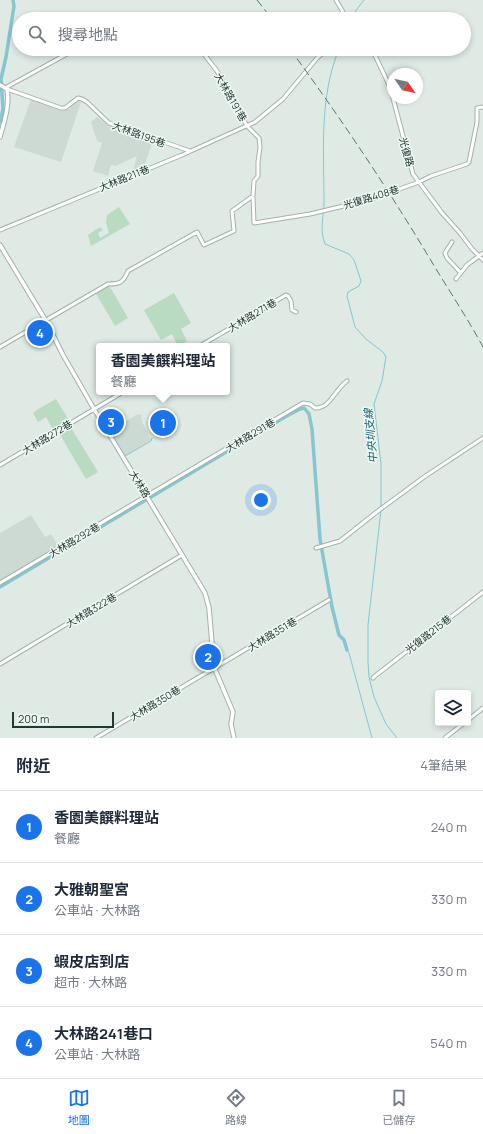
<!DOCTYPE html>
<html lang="zh-TW">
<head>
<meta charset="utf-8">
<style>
	:root { --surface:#fff; --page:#f2f2f3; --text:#1f2937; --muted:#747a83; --line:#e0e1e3; --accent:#1a73e8 }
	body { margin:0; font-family:Manrope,"Noto Sans TC",sans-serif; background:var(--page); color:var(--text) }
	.controls { position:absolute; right:12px; bottom:12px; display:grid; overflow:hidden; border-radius:4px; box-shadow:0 2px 6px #0003 }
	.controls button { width:36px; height:36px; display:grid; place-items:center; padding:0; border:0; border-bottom:1px solid var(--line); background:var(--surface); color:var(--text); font:20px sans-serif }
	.compass { position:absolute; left:387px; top:68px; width:36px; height:36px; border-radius:50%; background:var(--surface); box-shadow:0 2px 6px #0003; rotate:124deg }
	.scale { position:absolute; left:12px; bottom:10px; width:102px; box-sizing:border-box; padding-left:4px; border:2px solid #203932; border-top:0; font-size:11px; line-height:14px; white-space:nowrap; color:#203932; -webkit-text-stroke:3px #eff7f3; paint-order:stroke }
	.you { position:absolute; left:261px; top:500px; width:14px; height:14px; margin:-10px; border:3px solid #fff; border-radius:50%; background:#1a73e8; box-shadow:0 0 0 6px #1a73e833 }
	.badge { display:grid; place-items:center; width:26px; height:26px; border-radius:50%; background:var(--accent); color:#fff; font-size:13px; font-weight:700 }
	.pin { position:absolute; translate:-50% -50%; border:2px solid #fff; box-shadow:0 1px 4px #0006 }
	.popup { position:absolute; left:96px; top:343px; width:134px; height:52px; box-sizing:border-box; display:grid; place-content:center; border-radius:4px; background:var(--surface); filter:drop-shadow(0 1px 3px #0005); font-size:13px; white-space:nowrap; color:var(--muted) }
	.popup b { font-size:15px; color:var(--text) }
	.popup::after { content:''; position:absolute; left:50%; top:100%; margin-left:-8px; border:8px solid transparent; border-top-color:var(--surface) }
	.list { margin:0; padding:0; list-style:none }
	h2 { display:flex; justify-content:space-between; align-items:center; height:52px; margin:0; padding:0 16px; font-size:17px }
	h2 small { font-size:13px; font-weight:400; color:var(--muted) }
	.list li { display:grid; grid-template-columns:26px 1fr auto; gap:12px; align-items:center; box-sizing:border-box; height:72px; padding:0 16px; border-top:1px solid var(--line) }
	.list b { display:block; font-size:15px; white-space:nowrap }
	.list p { margin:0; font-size:13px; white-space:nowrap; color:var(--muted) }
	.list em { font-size:13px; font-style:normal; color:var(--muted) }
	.icon { flex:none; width:22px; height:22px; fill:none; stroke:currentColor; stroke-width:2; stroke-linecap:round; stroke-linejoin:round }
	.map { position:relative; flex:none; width:483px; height:738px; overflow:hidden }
	.search { position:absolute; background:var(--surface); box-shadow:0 2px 6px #0003; left:12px; right:12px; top:12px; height:44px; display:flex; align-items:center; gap:10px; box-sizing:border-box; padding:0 14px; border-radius:22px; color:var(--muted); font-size:15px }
	.sheet { height:340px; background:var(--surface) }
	nav { display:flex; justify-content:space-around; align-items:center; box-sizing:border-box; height:56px; border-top:1px solid var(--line); background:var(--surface); font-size:11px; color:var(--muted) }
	nav a { display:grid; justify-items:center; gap:2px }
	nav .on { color:var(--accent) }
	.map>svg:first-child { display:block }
</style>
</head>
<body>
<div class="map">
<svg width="483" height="738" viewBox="0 0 483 738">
	<rect width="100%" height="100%" fill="#dfeae5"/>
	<path fill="#cddad4" d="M31 99 63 111 70 108 75 102 77 101 81 102 61 162 14 147Z
		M97 117 107 124 153 141 143 169 132 174 137 156 116 166 111 165 108 176 93 171 102 143 97 141 91 122Z
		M141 414 142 422 151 440 125 456 110 431 136 415Z
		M31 515 45 537 51 534 59 547 0 582V533Z"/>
	<path fill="#b8dbc1" d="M119 207 130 224 91 246 88 235 100 227 103 230 98 233 100 238 109 233 106 222 107 215Z
		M107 286 110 287 128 318 115 326 95 292Z
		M174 293 191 323 181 329 187 341 178 346 172 334 161 340 144 310Z
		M56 399 70 422 54 431 46 417 38 422 33 413 40 408Z
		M70 426 98 472 86 479 59 433Z"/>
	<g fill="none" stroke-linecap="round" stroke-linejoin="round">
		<path stroke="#87c5cf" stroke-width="1" d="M351 19 354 13 364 0
			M339 49C319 97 324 151 324 202 324 217 319 228 325 244L349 254 354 260 361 281 359 286 348 292 347 296 355 327 366 339 383 352 386 357 382 381 374 404 381 464V507
			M125 456 151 441 152 438
			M381 510 368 625V662L369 677 374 697 386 724 397 738
			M347 650 349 653 372 738"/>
		<path stroke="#87c5cf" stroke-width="3.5" d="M0 122 3 109 1 79 6 57 14 6 13 0
			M0 587 285 417 300 409 304 408 309 414 312 429 320 539 332 607 339 635 344 640 347 650"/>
		<g stroke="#a2b1ac" stroke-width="5">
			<path id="minor" d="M336 0 347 19
				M372 49 390 87 413 174 442 213 460 233 472 249 483 260
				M5 88 76 49
				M7 89 61 108H65L78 98 82 99 87 102 109 123 190 151
				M253 196 254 223 310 214 369 200 419 182 431 176 467 164 469 162 477 122V108L483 107
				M0 230 182 155 255 122 283 99 318 57 328 49
				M452 242 445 253 447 258 460 272
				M456 279 467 265 483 253
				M200 346 286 295 288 296 291 301 292 310 296 312
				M0 347 108 284C120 284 123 283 128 271L197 232 204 245 234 231 232 211 253 196 254 181 258 176V162L260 147 259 138 247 126 217 71 200 49
				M0 465 123 392
				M316 548 340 541 378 511 424 477 483 438
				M0 583 303 403 310 404 315 408C330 409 335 389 347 381
				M0 664 182 555
				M373 678 375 676 483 592
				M468 720 483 708
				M96 738 329 600
				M445 738 464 723"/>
		</g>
		<g stroke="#a2b1ac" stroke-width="5.5">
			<path id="tertiary" d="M0 85 7 89C10 105 4 122 0 137
				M0 245 46 321 63 355 94 409 205 593 209 608 214 667 233 712 231 724 234 738"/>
		</g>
		<use href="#minor" stroke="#fff" stroke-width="3"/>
		<use href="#tertiary" stroke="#fff" stroke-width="3.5"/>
		<path stroke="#5a756e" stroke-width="1" stroke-dasharray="8 4" stroke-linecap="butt" d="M257 0 272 19
			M290 49C342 120 391 193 436 269 452 295 469 321 483 347"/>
	</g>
	<g text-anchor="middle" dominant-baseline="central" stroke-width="3" stroke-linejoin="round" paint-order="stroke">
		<g font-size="10" fill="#203932" stroke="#eff7f3">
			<text transform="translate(231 97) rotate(60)">大林路191巷</text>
			<text transform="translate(139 134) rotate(20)">大林路195巷</text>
			<text transform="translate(407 152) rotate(75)">光復路</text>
			<text transform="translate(124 178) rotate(-22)">大林路211巷</text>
			<text transform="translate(371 197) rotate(-17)">光復路408巷</text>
			<text transform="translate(252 315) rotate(-31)">大林路271巷</text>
			<text transform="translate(250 435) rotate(-31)">大林路291巷</text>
			<text transform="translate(47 437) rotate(-31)">大林路272巷</text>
			<text transform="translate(140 484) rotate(59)">大林路</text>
			<text transform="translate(74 540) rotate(-31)">大林路292巷</text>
			<text transform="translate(91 610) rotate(-31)">大林路322巷</text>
			<text transform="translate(272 634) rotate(-31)">大林路351巷</text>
			<text transform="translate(428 634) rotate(-38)">光復路215巷</text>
			<text transform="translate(155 703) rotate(-31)">大林路350巷</text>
		</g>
		<g font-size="11" font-style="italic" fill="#1c6774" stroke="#eff7f3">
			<text transform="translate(370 436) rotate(-95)">中央圳支線</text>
		</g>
	</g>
</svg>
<div class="controls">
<button><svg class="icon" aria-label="layers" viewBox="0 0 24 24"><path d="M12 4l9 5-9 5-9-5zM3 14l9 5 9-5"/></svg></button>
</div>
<svg class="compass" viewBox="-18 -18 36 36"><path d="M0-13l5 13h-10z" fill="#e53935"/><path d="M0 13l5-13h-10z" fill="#747a83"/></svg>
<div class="scale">200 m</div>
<div class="you"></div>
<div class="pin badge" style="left:163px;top:423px">1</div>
<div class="popup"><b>香園美饌料理站</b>餐廳</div>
<div class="pin badge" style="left:208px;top:657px">2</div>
<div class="pin badge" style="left:111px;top:422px">3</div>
<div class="pin badge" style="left:40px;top:333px">4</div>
<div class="search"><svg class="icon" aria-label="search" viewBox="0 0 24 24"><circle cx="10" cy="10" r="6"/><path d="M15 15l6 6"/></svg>搜尋地點</div>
</div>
<section class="sheet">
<h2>附近<small>4筆結果</small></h2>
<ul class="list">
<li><span class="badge">1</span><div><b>香園美饌料理站</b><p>餐廳</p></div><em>240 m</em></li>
<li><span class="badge">2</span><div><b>大雅朝聖宮</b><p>公車站 · 大林路</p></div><em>330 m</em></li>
<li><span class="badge">3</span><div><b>蝦皮店到店</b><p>超市 · 大林路</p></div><em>330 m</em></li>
<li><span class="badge">4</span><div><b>大林路241巷口</b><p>公車站 · 大林路</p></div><em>540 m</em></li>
</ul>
</section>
<nav>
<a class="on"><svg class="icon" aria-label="map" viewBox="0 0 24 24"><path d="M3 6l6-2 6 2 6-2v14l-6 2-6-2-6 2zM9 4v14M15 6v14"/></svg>地圖</a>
<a><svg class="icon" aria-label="directions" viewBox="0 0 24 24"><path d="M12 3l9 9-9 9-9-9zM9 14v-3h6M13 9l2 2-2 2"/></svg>路線</a>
<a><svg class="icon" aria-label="saved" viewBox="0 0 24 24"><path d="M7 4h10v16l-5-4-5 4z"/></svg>已儲存</a>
</nav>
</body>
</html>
